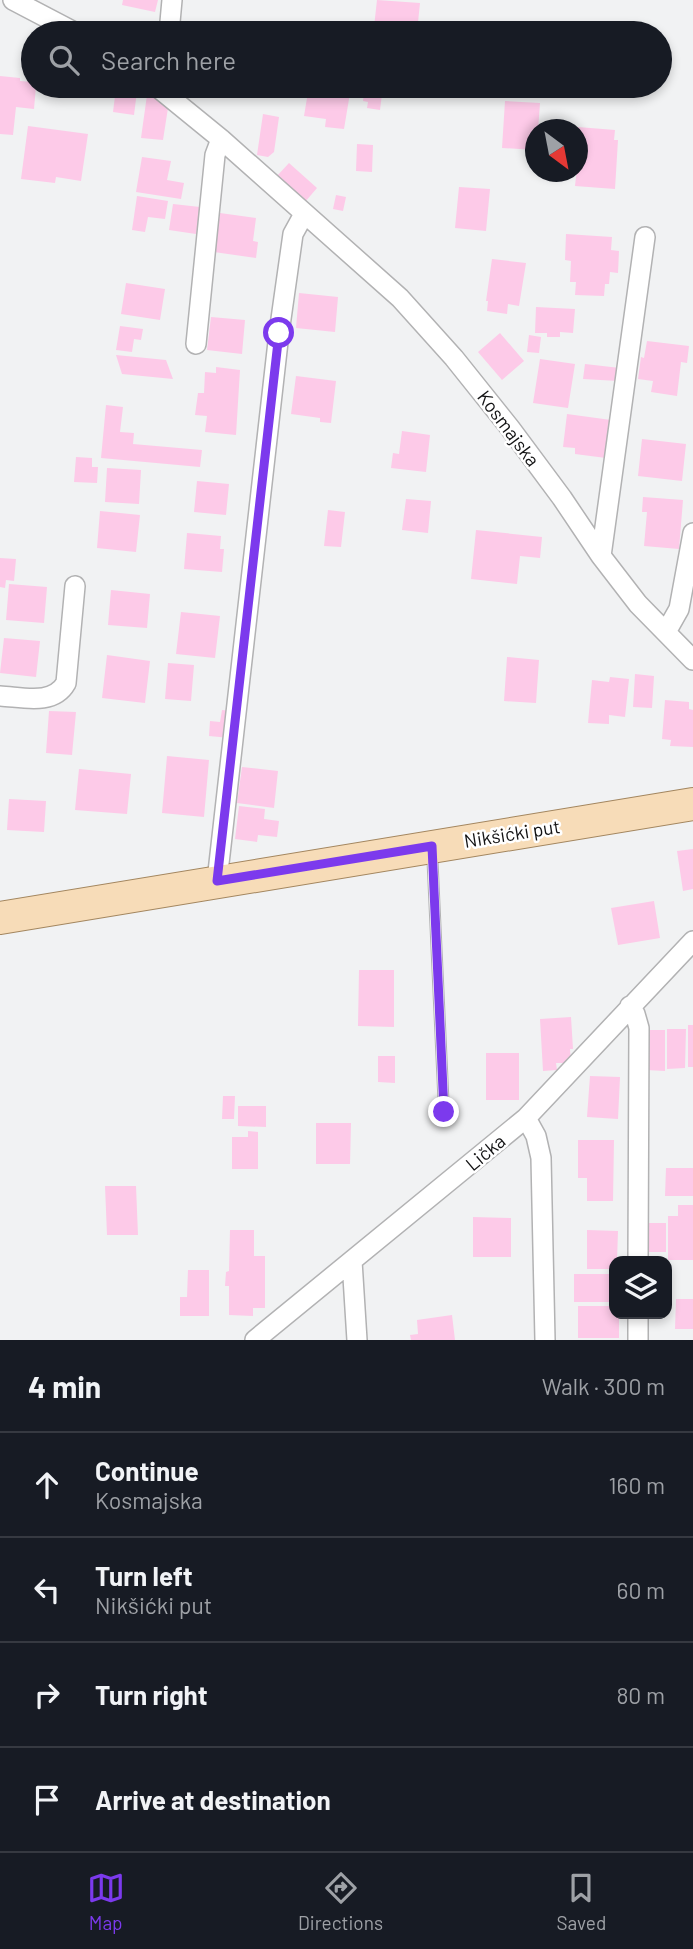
<!DOCTYPE html>
<html lang="en">
<head>
<meta charset="utf-8">
<style>
	:root { --surface:#171b24; --page:#242831; --text:#f1f3f6; --muted:#9ea1a6; --line:#363941; --accent:#7c3aed }
	body { margin:0; font-family:Barlow,sans-serif; background:var(--page); color:var(--text) }
	.controls { position:absolute; right:21px; bottom:21px; display:grid; overflow:hidden; border-radius:14px; box-shadow:0 4px 10px #0003 }
	.controls button { width:63px; height:63px; display:grid; place-items:center; padding:0; border:0; border-bottom:2px solid var(--line); background:var(--surface); color:var(--text); font:35px sans-serif }
	.compass { position:absolute; left:525px; top:119px; width:63px; height:63px; border-radius:50%; background:var(--surface); box-shadow:0 4px 10px #0003; rotate:148deg }
	.stop { position:absolute; width:21px; height:21px; margin:-16px; border:5px solid #7c3aed; border-radius:50%; background:#fff }
	.stop.end { background:#7c3aed; border-color:#fff; box-shadow:0 2px 7px #0008 }
	.list { margin:0; padding:0; list-style:none }
	h2 { display:flex; justify-content:space-between; align-items:center; height:91px; margin:0; padding:0 28px; font-size:30px }
	h2 small { font-size:23px; font-weight:400; color:var(--muted) }
	.list li { display:grid; grid-template-columns:46px 1fr auto; gap:21px; align-items:center; box-sizing:border-box; height:105px; padding:0 28px; border-top:2px solid var(--line) }
	.list b { display:block; font-size:26px; white-space:nowrap }
	.list p { margin:0; font-size:23px; white-space:nowrap; color:var(--muted) }
	.list em { font-size:23px; font-style:normal; color:var(--muted) }
	.icon { flex:none; width:38px; height:38px; fill:none; stroke:currentColor; stroke-width:2; stroke-linecap:round; stroke-linejoin:round }
	.map { position:relative; flex:none; width:693px; height:1340px; overflow:hidden }
	.search { position:absolute; background:var(--surface); box-shadow:0 4px 10px #0003; left:21px; right:21px; top:21px; height:77px; display:flex; align-items:center; gap:18px; box-sizing:border-box; padding:0 24px; border-radius:38px; color:var(--muted); font-size:26px }
	.sheet { height:511px; background:var(--surface) }
	nav { display:flex; justify-content:space-around; align-items:center; box-sizing:border-box; height:98px; border-top:2px solid var(--line); background:var(--surface); font-size:19px; color:var(--muted) }
	nav a { display:grid; justify-items:center; gap:4px }
	nav .on { color:var(--accent) }
	.map>svg:first-child { display:block }
</style>
</head>
<body>
<div class="map">
<svg width="693" height="1340" viewBox="0 0 693 1340">
	<rect width="100%" height="100%" fill="#f1f2f3"/>
	<path fill="#fdcae8" d="M123 0H158L155 12 122 5Z
		M377 0 420 3 417 32 395 29V33H381L382 28 374 27Z
		M136 23 149 33H128Z
		M0 76 20 78V81L33 82V86H36L34 109 16 107 13 135 0 134Z
		M309 86 351 87 344 129 325 127 326 119 304 116Z
		M365 86H383L380 110 367 108 368 102 363 101Z
		M116 88 137 91 134 115 113 112Z
		M147 95 158 97 168 108 163 140 141 138Z
		M505 101 540 103 538 130H536V150L502 148Z
		M263 114 279 117 274 152 268 157 257 155Z
		M28 126 88 134 81 181 56 177 55 183 21 179Z
		M578 127 615 130 614 140H618L615 189 575 186 578 159H581L582 141 578 140Z
		M357 144 373 145 372 172 356 171Z
		M142 157 171 161 167 180 184 183 181 199 136 192Z
		M289 163 317 188 305 202 276 177Z
		M459 187 490 189 486 231 455 228Z
		M336 195 346 197 343 211 333 209Z
		M137 196 168 201 165 219 148 217 145 232 132 230Z
		M173 204 200 207 196 234 169 230Z
		M220 213 256 218 253 241 258 242 256 258 214 252Z
		M566 234 612 237 611 250 619 251 618 273 610 272 609 284H605L604 296 575 295 576 282H570L571 261 565 260Z
		M492 259 526 263 519 306 508 304 507 314 487 311 488 301H486Z
		M126 283 165 289 160 320 121 314Z
		M299 293 338 297 335 332 296 328Z
		M536 307 575 309 573 333 560 332V337H547V333H535Z
		M211 317 245 320 242 354 207 350Z
		M120 326 143 329 141 340 134 339 132 352 116 350Z
		M500 333 524 361 502 380 478 352Z
		M529 335 541 337 539 353 527 352Z
		M647 341 689 346 687 363 681 362 677 396 651 392 653 381 638 379 641 357 644 358Z
		M116 355 166 360 173 379 122 374Z
		M540 359 575 364 568 408 533 403Z
		M585 364 620 368 618 381 583 379Z
		M216 367 240 370 236 435 205 432 207 416 195 415 198 393H204L205 372 216 373Z
		M296 376 336 381 331 423 320 422V418L291 414Z
		M106 405 123 407 120 432 134 433 133 444 202 450 200 467 101 458Z
		M567 414 611 420 606 458 575 454V448L563 447Z
		M402 431 430 435 426 472 391 468 393 453 399 454Z
		M642 439 686 444 682 481 638 476Z
		M76 457 92 458V467H98L97 483 74 482Z
		M107 468 141 470 139 504 105 502Z
		M197 481 229 484 226 515 194 512Z
		M643 497 683 500 679 549 644 546 647 512H642Z
		M406 499 431 501 428 533 402 530Z
		M328 510 345 512 341 547 324 546Z
		M100 511 140 515 136 552 97 548Z
		M476 530 542 537 540 558 520 556 517 584 471 579Z
		M187 533 221 536 220 549H224L222 572 184 569Z
		M0 558 16 559 14 581 6 580 5 588 0 587Z
		M9 584 47 587 44 623 6 620Z
		M111 590 150 594 147 628 108 625Z
		M181 612 220 616 215 658 176 654Z
		M4 638 40 641 36 677 0 673Z
		M107 655 150 661 145 703 102 698Z
		M507 657 539 660 536 703 504 701Z
		M168 663 194 665 191 701 165 699Z
		M635 674 654 676 652 708 633 707Z
		M610 677 629 679 625 717 609 715V724L588 723 592 680 609 682Z
		M665 700 689 702V709L693 710V747L670 746 671 740 662 739Z
		M222 710 233 711 230 738 209 736 210 721 220 722Z
		M49 711 76 712 72 755 46 753Z
		M167 756 209 760 204 817 162 813Z
		M242 767 278 771 274 808 237 803Z
		M79 769 131 774 127 814 75 810Z
		M9 799 46 801 44 832 7 830Z
		M239 806 265 809 264 819 279 821 277 837 258 835 257 842 235 839Z
		M693 849V889L683 891 677 851Z
		M654 901 660 938 618 945 611 908Z
		M359 970H394V1027L358 1026Z
		M571 1017 573 1049H570L571 1063H556L557 1070 543 1071 540 1019Z
		M688 1025H693V1067H688Z
		M667 1029H686L685 1068 667 1069Z
		M646 1030H665V1071L646 1070Z
		M486 1053H519V1100H486Z
		M378 1056H395V1083L378 1082Z
		M590 1076 620 1077 618 1119 587 1117Z
		M223 1096H235L234 1119H222Z
		M238 1106H266V1127L238 1126Z
		M316 1123H351L350 1164H316Z
		M248 1131 258 1132V1169H232V1137H248Z
		M578 1140H614L613 1201H587V1178H578Z
		M666 1168H693V1196H665Z
		M105 1186H136L138 1235H107Z
		M678 1205H693V1260H668V1216H678Z
		M473 1217 511 1218V1257H473Z
		M643 1223H666V1252H643Z
		M230 1230H254V1256H265V1308H253V1316L229 1315V1286H225L226 1272 229 1271Z
		M587 1230 618 1231 617 1261H614V1269H587Z
		M188 1270H209V1316H180V1297H187Z
		M574 1274H614V1302H574Z
		M676 1299H693V1329H675Z
		M578 1306H614V1314H619V1338H578Z
		M452 1315 455 1340H411L410 1335 418 1334 417 1320Z"/>
	<g fill="none" stroke-linecap="round" stroke-linejoin="round">
		<g stroke="#b2b2b3" stroke-width="12">
			<path id="service" d="M432 850 444 1112"/>
		</g>
		<g stroke="#b2b2b3" stroke-width="22">
			<path id="minor" d="M13 0 76 33
				M169 33 172 0
				M156 86 221 139 400 298 454 358 510 428 562 498 601 556 638 604 693 660
				M196 344 215 155 221 139
				M601 556 645 237
				M666 632 679 609 693 533
				M0 696C22 697 53 706 66 683L75 586
				M217 881 279 333 293 234 304 214
				M630 1006 635 1014 639 1028 638 1261
				M526 1118 536 1136 541 1158 545 1340
				M352 1261 357 1340
				M255 1340 526 1118 693 941
				M638 1340V1314"/>
		</g>
		<g stroke="#a3865f" stroke-width="34">
			<path id="primary" d="M0 918 693 804"/>
		</g>
		<use href="#service" stroke="#fff" stroke-width="10"/>
		<use href="#minor" stroke="#fff" stroke-width="19"/>
		<use href="#primary" stroke="#f7dcb8" stroke-width="32"/>
	</g>
	<g fill="none" stroke-linecap="round" stroke-linejoin="round">
		<path stroke="#7c3aed" stroke-width="9" d="M279 333 217 881 432 846 444 1112"/>
	</g>
	<g text-anchor="middle" dominant-baseline="central" stroke-width="5" stroke-linejoin="round" paint-order="stroke">
		<g font-size="19" fill="#121213" stroke="#fff">
			<text transform="translate(509 428) rotate(53)">Kosmajska</text>
			<text transform="translate(512 833) rotate(-9)">Nikšićki put</text>
			<text transform="translate(485 1152) rotate(-40)">Lička</text>
		</g>
	</g>
</svg>
<div class="controls">
<button><svg class="icon" aria-label="layers" viewBox="0 0 24 24"><path d="M12 4l9 5-9 5-9-5zM3 14l9 5 9-5"/></svg></button>
</div>
<svg class="compass" viewBox="-18 -18 36 36"><path d="M0-13l5 13h-10z" fill="#e53935"/><path d="M0 13l5-13h-10z" fill="#9ea1a6"/></svg>
<div class="stop" style="left:279px;top:333px"></div>
<div class="stop end" style="left:444px;top:1112px"></div>
<div class="search"><svg class="icon" aria-label="search" viewBox="0 0 24 24"><circle cx="10" cy="10" r="6"/><path d="M15 15l6 6"/></svg>Search here</div>
</div>
<section class="sheet">
<h2>4 min<small>Walk · 300 m</small></h2>
<ul class="list">
<li><svg class="icon" aria-label="ahead" viewBox="0 0 24 24"><path d="M12 20V5M6 11l6-6 6 6"/></svg><div><b>Continue</b><p>Kosmajska</p></div><em>160 m</em></li>
<li><svg class="icon" aria-label="left" viewBox="0 0 24 24"><path d="M17 20v-9H6M10 6l-5 5 5 5"/></svg><div><b>Turn left</b><p>Nikšićki put</p></div><em>60 m</em></li>
<li><svg class="icon" aria-label="right" viewBox="0 0 24 24"><path d="M7 20v-9h11M14 6l5 5-5 5"/></svg><div><b>Turn right</b></div><em>80 m</em></li>
<li><svg class="icon" aria-label="arrive" viewBox="0 0 24 24"><path d="M6 21V4h12l-3 4 3 4H6"/></svg><div><b>Arrive at destination</b></div></li>
</ul>
</section>
<nav>
<a class="on"><svg class="icon" aria-label="map" viewBox="0 0 24 24"><path d="M3 6l6-2 6 2 6-2v14l-6 2-6-2-6 2zM9 4v14M15 6v14"/></svg>Map</a>
<a><svg class="icon" aria-label="directions" viewBox="0 0 24 24"><path d="M12 3l9 9-9 9-9-9zM9 14v-3h6M13 9l2 2-2 2"/></svg>Directions</a>
<a><svg class="icon" aria-label="saved" viewBox="0 0 24 24"><path d="M7 4h10v16l-5-4-5 4z"/></svg>Saved</a>
</nav>
</body>
</html>
